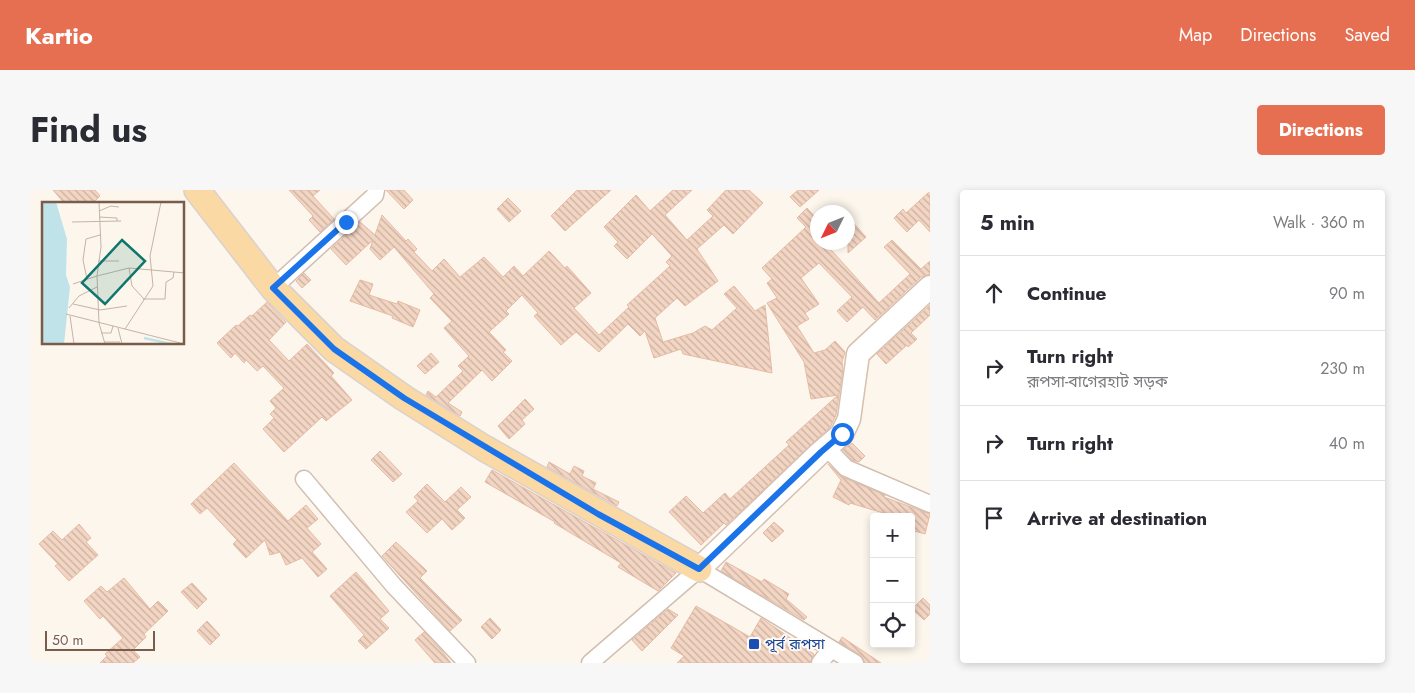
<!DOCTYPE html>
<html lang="en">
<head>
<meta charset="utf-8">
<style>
	:root { --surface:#fff; --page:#f7f7f7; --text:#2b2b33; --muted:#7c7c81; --line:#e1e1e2; --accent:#e76f51 }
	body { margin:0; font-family:Jost,"Noto Sans Bengali",sans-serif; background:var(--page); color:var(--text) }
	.controls { position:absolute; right:15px; bottom:15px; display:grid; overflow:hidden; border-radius:5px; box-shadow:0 2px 8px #0003 }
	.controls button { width:45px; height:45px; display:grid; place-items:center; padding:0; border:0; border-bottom:1px solid var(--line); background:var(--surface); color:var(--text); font:25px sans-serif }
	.compass { position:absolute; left:780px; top:15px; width:45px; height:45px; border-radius:50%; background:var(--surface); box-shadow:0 2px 8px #0003; rotate:227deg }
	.scale { position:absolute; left:15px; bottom:12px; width:110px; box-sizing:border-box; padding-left:5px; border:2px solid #7a5c4d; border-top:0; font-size:14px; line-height:18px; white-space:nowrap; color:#7a5c4d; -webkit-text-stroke:4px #fffaf3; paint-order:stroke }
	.stop { position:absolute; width:15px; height:15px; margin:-11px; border:4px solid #1a73e8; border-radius:50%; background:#fff }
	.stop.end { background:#1a73e8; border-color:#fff; box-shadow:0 1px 5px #0008 }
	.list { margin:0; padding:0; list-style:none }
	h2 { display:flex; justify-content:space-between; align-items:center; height:65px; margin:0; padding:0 20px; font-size:21px }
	h2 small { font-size:16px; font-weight:400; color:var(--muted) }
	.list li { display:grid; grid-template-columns:32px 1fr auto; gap:15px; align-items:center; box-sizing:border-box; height:75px; padding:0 20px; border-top:1px solid var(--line) }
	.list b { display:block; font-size:19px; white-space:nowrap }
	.list p { margin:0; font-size:16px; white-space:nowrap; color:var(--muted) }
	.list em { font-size:16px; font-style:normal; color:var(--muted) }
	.icon { flex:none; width:28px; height:28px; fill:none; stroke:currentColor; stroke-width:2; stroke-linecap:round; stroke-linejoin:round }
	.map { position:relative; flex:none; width:900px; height:473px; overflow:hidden; border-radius:5px }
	header { display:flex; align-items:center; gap:30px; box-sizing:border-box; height:70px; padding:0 25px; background:var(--accent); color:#fff }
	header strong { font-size:24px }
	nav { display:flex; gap:28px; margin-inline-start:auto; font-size:18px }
	.intro { display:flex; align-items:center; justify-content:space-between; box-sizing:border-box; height:120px; padding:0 30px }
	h1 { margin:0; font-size:35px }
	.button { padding:12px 22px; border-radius:5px; background:var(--accent); color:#fff; font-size:18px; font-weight:700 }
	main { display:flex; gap:30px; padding:0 30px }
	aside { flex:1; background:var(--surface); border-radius:5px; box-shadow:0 2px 8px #0003 }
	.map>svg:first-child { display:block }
</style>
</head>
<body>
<header>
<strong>Kartio</strong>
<nav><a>Map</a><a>Directions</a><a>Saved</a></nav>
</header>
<div class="intro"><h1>Find us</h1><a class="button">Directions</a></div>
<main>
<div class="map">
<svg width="900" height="473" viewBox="0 0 900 473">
	<defs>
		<pattern id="building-back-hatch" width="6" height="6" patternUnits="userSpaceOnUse" patternTransform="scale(1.25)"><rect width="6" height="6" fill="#f3d5c3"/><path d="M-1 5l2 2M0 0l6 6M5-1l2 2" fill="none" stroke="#cab0a1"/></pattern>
	</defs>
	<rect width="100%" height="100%" fill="#fdf6ec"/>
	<path fill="url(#building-back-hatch)" stroke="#e6bba3" d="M23 0H65L70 6 62 14H35Z
		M259 0H290L283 6 304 29 290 42 279 30 283 26Z
		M356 0H374L383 10 374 19Z
		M547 0H581L535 41 521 26Z
		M643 0H662L635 25 657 50 683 26 677 20 696 0H719L733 13 703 44 694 35 667 59 688 91 655 116 647 108 625 128 633 152 663 143 675 136 682 140 707 118 694 104 704 96 725 121 735 115 742 183 653 164 651 159 624 168 615 141 610 146 598 134 569 162 546 142 531 155 504 126 508 123 492 105 476 121 479 124 459 142 476 160 473 162 482 171 462 191 452 180 418 213 432 222 430 226 396 205 398 201 406 207 433 181 428 176 439 166 414 138 422 131 400 108 404 104 364 57 350 70 340 59 343 50 316 75 301 59 330 32 345 45 352 25 376 51 378 49 387 59 384 62 402 81 414 69 430 87 454 67 473 87 484 76 493 86 519 61 535 78 537 76 561 103 544 118 569 145 599 117 597 115 640 76 636 72 642 66 622 44 597 69 584 56 588 52 574 37 606 5 620 21Z
		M768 0H789L770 17 760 7Z
		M900 1V42L889 30 877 42 864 28 873 19 876 23Z
		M478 8 491 21 479 32 467 19Z
		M777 18 786 28 788 26V52H794L849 113 880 84 854 57 862 50 891 79 900 71V84L891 87 845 130 833 117 817 132 807 121 822 107 789 73 771 88 789 114 775 123 779 129 767 136 784 163 795 160 805 151 815 162 812 172 813 179 806 225 801 236 696 335 694 333 671 355 639 322 656 306 673 323 695 303 700 309 759 255 756 252 808 205 781 209 774 172 737 113 747 108 737 93 742 89 732 78 776 37 767 28Z
		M818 27 836 47 818 63Z
		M274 83 281 90 272 98 266 91Z
		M330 90 343 94 339 105 367 114 368 111 390 120 383 137 362 128 363 126 320 111Z
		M237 112 256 132 239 150 259 171 277 154 304 183 301 186 322 210 296 231 292 227 254 262 233 239 244 228 240 224 246 218 240 211 254 198 233 176 227 181 216 170 214 173 205 163 201 168 187 153 206 135 208 136 220 125 222 126Z
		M900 115V125L881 143 887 149 878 157 877 155 856 174 847 164Z
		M401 163 409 172 395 184 387 176Z
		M495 209 504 219 492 230 495 234 479 249 468 236Z
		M822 253 835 266 829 272 822 270 813 260Z
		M350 261 372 284 363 292 341 270Z
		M519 272 540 284 544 276 554 281 552 286 566 293 563 299 589 312 587 316 517 277Z
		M204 273 258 331 276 315 288 329 277 338 291 354 282 362 297 379 288 387 272 368 256 375 250 362 240 365 235 350 216 368 203 354 207 350 177 318 170 324 161 314Z
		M798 274 812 287 855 305 854 307 900 324 895 344 881 340 884 329 881 327 850 322 820 313 819 315 803 307 811 290Z
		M462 280 503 303 646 383 628 401 588 377 591 373 524 333 525 332 455 292Z
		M397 294 415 312 431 297 441 307 427 320 435 328 422 340 412 329 397 343 376 322 388 311 384 307Z
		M744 332 754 341 742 352 733 343Z
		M49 334 61 348 56 352 68 365 39 391 25 376 28 374 9 354 23 341 32 350Z
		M366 352 397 381 390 388 432 430 420 441 352 366Z
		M696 372 732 392 734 389 759 404 756 409 777 427 774 430 691 381Z
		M326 382 359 421 350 429 359 438 336 459 328 451 334 445 300 406Z
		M94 388 120 419 128 411 138 421 114 444 116 447 103 460 110 467 103 473H70L77 466 75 464 93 448 73 426 70 429 54 411 71 396 77 402Z
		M162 393 177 409 167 419 151 402Z
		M893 408 900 415V424L894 430 882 419Z
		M666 416 720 447 731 428 784 464 780 473H647L654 466 641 458Z
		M638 419 648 425 612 461 602 450Z
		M460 428 471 440 462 449 451 437Z
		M177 431 190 445 180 455 167 441Z
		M394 442 411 460 421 473H405L385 450Z
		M812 447 851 473H835L831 465 809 452Z"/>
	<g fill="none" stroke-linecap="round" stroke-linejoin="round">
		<g stroke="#d1beb0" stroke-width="19">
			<path id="street" d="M243 98 345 5 346 0
				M796 257 816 278 900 314
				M274 289 364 396 437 473
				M560 473 669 379 825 473
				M790 473 801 459"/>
		</g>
		<g stroke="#d6c0b0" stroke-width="25">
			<path id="secondary" d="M669 379 791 262 812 244 819 229 828 164 900 97"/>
		</g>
		<g stroke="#dad1cd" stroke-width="28">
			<path id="primary" d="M167 0 243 98 304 159 374 208 454 258 669 379"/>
		</g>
		<use href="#street" stroke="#fff" stroke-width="16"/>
		<use href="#secondary" stroke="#fff" stroke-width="22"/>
		<use href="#primary" stroke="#fbd9a5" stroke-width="25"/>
	</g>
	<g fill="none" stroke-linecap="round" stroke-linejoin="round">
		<path stroke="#1a73e8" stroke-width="6" d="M316 32 243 98 304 159 374 208 568 324 669 379 791 262 812 244"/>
	</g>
	<rect fill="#1a4fb4" stroke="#fffaf3" stroke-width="2" x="718" y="448" width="12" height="12" rx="2.5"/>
	<g text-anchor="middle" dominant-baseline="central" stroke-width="4" stroke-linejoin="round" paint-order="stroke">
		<g font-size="15" fill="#164399" stroke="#fffaf3" text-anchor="start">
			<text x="735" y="454">পূর্ব রূপসা</text>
		</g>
	</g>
	<g transform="translate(12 12)">
		<rect width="142" height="142" fill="#fdf6ec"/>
		<path d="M0 0H14L25 37 24 73 28 85 22 142H0Z" fill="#bfe3e8"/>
		<path fill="none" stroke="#bfe3e8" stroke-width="2.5" d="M0 106 21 111M102 136 129 142"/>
		<path fill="none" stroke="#c5b3a7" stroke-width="1" d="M57 9 69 4 77 5M57 15 75 16V19M30 20 79 19M56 59H77M87 66 90 84 102 97M45 77 41 58 44 37 58 33M31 82 55 74 59 45 57 0M101 97H123L124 80 131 76 132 70M31 102 58 108 85 104M27 106 37 94 55 85M24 112 142 142M28 114 32 142M57 121 63 142M57 121 55 74 87 66 143 71M76 126 80 142M83 127 111 84 108 54 119 0M59 131H69L71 124M62 140H78"/>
		<path fill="#0f766e" fill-opacity="0.15" stroke="#0f766e" stroke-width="2.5" d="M80 38 103 59 63 102 40 81Z"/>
		<rect width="142" height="142" fill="none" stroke="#7a5c4d" stroke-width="2.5"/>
	</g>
</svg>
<div class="controls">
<button>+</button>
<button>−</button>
<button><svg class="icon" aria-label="locate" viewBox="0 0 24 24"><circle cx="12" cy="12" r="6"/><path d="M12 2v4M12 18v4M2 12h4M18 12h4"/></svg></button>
</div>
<svg class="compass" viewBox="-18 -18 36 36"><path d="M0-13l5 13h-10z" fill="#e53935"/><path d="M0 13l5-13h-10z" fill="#7c7c81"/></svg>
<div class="scale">50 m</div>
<div class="stop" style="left:812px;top:244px"></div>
<div class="stop end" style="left:316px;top:32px"></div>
</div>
<aside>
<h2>5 min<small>Walk · 360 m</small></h2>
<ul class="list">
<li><svg class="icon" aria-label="ahead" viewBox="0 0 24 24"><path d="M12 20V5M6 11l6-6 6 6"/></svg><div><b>Continue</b></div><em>90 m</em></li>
<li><svg class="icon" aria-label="right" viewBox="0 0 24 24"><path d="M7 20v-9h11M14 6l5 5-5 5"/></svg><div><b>Turn right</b><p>রূপসা-বাগেরহাট সড়ক</p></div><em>230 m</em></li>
<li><svg class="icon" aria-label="right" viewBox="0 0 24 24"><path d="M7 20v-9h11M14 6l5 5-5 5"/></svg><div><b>Turn right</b></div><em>40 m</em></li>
<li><svg class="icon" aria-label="arrive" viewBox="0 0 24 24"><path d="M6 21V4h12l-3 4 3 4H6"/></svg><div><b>Arrive at destination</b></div></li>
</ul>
</aside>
</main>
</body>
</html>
